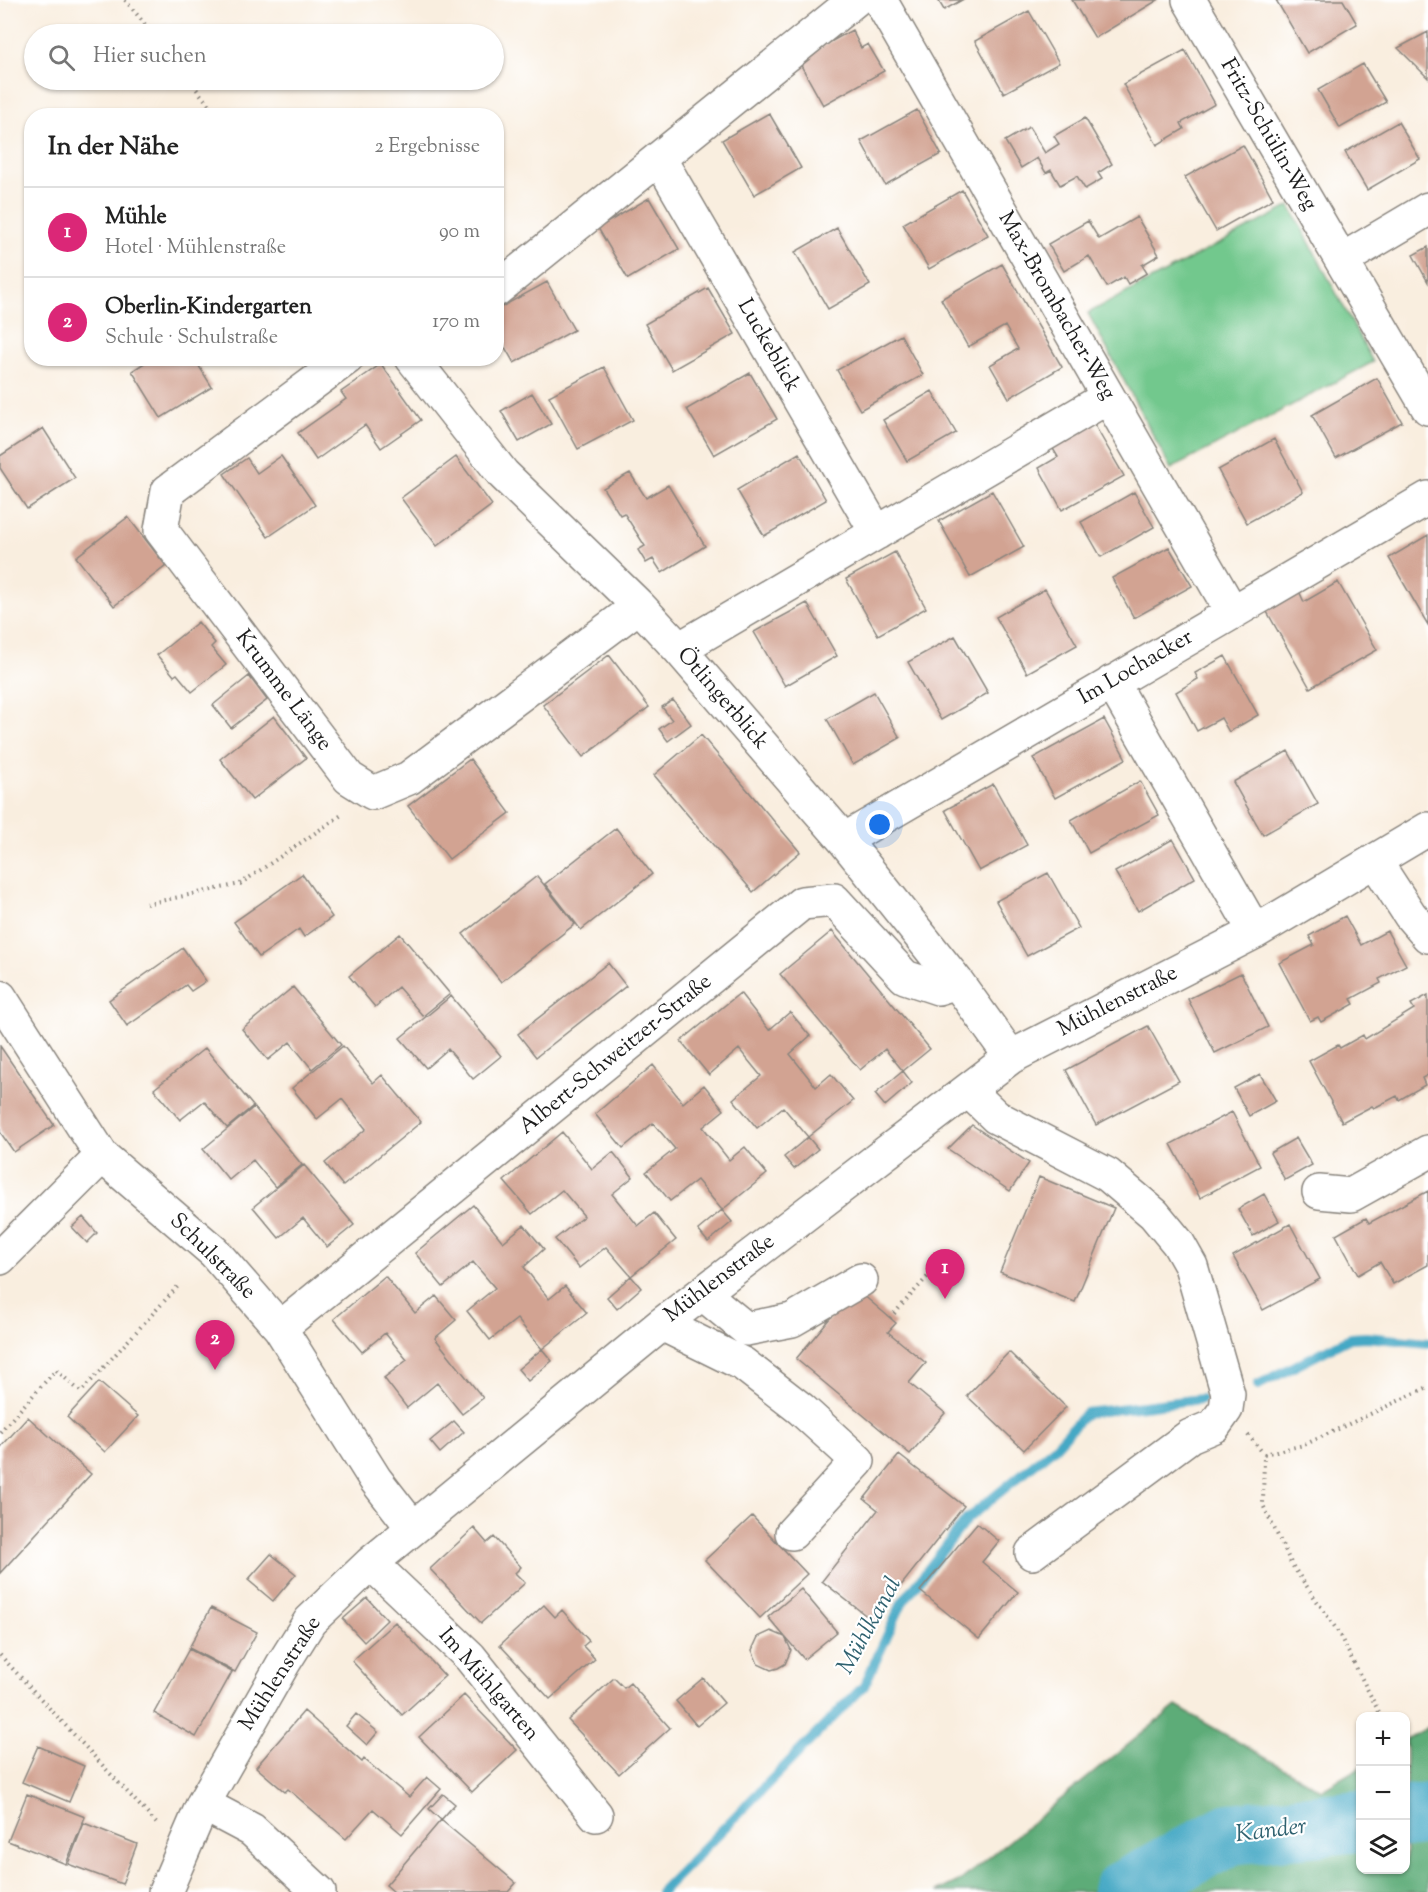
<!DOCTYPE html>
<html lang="de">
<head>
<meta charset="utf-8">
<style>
	:root { --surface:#fff; --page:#f6f6f6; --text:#222; --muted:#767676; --line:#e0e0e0; --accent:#db2777 }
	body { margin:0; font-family:"Sorts Mill Goudy",serif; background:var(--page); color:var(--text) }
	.controls { position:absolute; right:18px; bottom:18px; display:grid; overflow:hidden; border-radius:12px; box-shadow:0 2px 4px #0004 }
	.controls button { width:54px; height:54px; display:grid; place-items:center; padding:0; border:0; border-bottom:2px solid var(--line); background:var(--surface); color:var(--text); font:30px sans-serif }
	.you { position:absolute; left:880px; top:825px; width:21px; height:21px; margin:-15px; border:4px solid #fff; border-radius:50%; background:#1a73e8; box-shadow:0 0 0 9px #1a73e833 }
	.badge { display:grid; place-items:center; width:39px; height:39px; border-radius:50%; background:var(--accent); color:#fff; font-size:20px; font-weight:700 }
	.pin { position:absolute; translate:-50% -50px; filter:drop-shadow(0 2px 3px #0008) }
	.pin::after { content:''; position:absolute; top:32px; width:21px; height:18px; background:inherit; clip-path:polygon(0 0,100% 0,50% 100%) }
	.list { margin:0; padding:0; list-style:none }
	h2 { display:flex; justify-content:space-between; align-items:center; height:78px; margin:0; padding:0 24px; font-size:26px }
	h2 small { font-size:20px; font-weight:400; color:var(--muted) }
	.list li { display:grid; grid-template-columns:39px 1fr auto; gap:18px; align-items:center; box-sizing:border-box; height:90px; padding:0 24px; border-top:2px solid var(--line) }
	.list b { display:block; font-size:22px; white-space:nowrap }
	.list p { margin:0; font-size:20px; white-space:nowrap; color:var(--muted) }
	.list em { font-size:20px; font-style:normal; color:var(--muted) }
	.icon { flex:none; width:33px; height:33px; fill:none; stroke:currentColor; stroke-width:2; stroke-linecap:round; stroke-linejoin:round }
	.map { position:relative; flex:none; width:1428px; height:1892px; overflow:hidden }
	.search { position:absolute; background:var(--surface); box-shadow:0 2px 4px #0004; left:24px; top:24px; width:480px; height:66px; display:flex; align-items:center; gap:15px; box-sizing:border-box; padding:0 21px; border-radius:33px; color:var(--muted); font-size:22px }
	.panel { position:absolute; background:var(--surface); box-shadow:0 2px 4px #0004; left:24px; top:108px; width:480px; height:258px; border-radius:24px }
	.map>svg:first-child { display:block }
</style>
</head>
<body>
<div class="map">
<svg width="1428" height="1892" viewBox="0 0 1428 1892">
	<rect width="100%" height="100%" fill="#fff"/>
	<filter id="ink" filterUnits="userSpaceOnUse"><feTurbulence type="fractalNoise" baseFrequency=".0167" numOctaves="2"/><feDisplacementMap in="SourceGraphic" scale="12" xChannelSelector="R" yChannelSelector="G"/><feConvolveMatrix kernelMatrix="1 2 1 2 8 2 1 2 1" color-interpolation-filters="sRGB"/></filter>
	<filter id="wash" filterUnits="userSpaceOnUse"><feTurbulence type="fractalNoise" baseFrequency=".008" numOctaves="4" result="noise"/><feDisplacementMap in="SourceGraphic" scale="24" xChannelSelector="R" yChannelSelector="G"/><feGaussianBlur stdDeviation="1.35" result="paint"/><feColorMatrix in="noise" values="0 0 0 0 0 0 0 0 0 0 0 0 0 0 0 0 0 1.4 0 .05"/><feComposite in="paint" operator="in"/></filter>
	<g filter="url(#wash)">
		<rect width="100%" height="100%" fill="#f9eedf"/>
		<path fill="#72c88d" stroke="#477254" stroke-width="1.5" d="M1290 206 1373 362 1171 469 1088 313Z"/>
		<path fill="#5dac78" stroke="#3c644a" stroke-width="1.5" d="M1176 1706 1321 1790 1360 1767V1870H1406V1740L1428 1727V1892H936L961 1880Z"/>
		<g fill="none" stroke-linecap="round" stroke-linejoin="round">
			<path stroke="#45a8c5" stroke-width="10" d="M1258 1385 1350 1338 1366 1337 1428 1343
				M661 1892 864 1686 902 1603 967 1519 1055 1447 1086 1413 1201 1399"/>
			<path stroke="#45a8c5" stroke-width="62" d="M1406 1817 1428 1814
				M1123 1892 1230 1834 1360 1821"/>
		</g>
		<g id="blocks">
			<path fill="#d2a392" d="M938 0H962L944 10Z
				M1072 0H1158L1095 38Z
				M1276 0H1343L1357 24 1307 53Z
				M1029 11 1059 63 1004 93 975 41Z
				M852 30 861 48 868 44 884 71 823 105 798 60Z
				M1428 32V78L1398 48Z
				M1185 50 1215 104 1181 123 1184 129 1157 145 1123 84Z
				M1363 64 1386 102 1340 128 1318 90Z
				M917 110 941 154 885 185 861 141Z
				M769 113 801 168 754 195 722 140Z
				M1085 118 1112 164 1098 173 1102 179 1085 189 1077 176 1060 185 1051 170 1046 173 1037 158 1021 168 1005 141 1029 127 1045 153 1059 144 1054 136Z
				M1398 122 1420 159 1367 190 1345 152Z
				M1243 145 1273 199 1216 231 1185 177Z
				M962 190 988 235 929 269 903 224Z
				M649 198 679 249 628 279 598 228Z
				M1137 217 1159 255 1142 265 1147 273 1128 284 1124 277 1107 287 1089 256 1064 271 1048 244 1088 221 1099 239Z
				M837 228 870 285 828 309 795 252Z
				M1428 247V282L1413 255Z
				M1002 264 1062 367 1009 398 990 365 1018 349 1005 326 968 347 941 299Z
				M547 282 574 330 514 363 496 332V310Z
				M708 288 735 334 672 370 645 324Z
				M901 335 923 375 860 410 837 370Z
				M152 358H194L212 387 161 418 132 371Z
				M381 364 421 420 381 448 365 425 316 460 298 433 346 399 341 392Z
				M604 367 633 420 578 449 549 396Z
				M750 373 777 419 714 455 687 409Z
				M1377 378 1402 422 1336 458 1312 415Z
				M932 391 956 433 907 461 883 420Z
				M532 393 551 424 519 442 501 411Z
				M1094 424 1124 476 1062 510 1039 468 1058 457 1052 447Z
				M43 428 75 478 27 509 0 468V456Z
				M1274 439 1303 492 1247 523 1218 470Z
				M799 453 826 500 764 536 737 490Z
				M281 456 315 505 268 537 224 474 247 458 257 473Z
				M456 457 492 505 437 546 401 498Z
				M630 473 646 498 668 485 705 546 662 573 653 559 646 563 638 550 645 546 624 513 620 515 603 488Z
				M992 491 1024 547 970 577 939 521Z
				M1134 492 1154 527 1101 557 1081 522Z
				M128 517 166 566 114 606 76 557Z
				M1428 535V625L1389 558Z
				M1169 547 1192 586 1134 618 1112 578Z
				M895 552 926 608 878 635 846 579Z
				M1338 582 1377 650 1310 688 1266 610 1299 591 1304 602Z
				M1045 589 1077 645 1027 673 996 617Z
				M807 603 837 656 785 686 754 632Z
				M198 622 215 643 211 647 226 665 192 692 177 674 174 676 157 655Z
				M955 636 988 693 941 720 908 662Z
				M609 655 649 707 583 757 543 705Z
				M1225 656 1258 715 1229 732 1221 718 1197 731 1176 692 1198 679 1195 673Z
				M249 676 267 700 231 728 213 705Z
				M874 692 900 738 853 765 827 719Z
				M673 700 691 724 668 741 659 729 672 720 662 707Z
				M274 716 306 758 252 800 220 759Z
				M1104 719 1126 759 1055 798 1033 758Z
				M701 735 800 852 753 892 654 775Z
				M1288 751 1318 804 1263 835 1233 782Z
				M470 759 510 813 449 859 408 806Z
				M1140 781 1159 815 1089 853 1071 820Z
				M993 784 1027 845 979 871 945 810Z
				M616 828 652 874 581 930 545 884Z
				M1173 839 1195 878 1138 911 1115 872Z
				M1048 873 1079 928 1027 956 996 901Z
				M302 874 332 917 304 937 299 929 259 957 234 922Z
				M537 876 575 924 501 982 463 934Z
				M1345 916 1361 945 1387 931 1406 965 1379 979 1381 983 1351 999 1354 1004 1321 1022 1318 1017 1310 1021 1279 963 1314 945 1309 936Z
				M832 931 930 1049 903 1071 885 1049 860 1070 780 974Z
				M400 934 450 994 423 1016 398 987 375 1007 349 976Z
				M183 948 206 981 191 991 186 985 127 1026 109 1000Z
				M608 963 626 986 536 1057 518 1034Z
				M1241 973 1268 1027 1215 1053 1188 999Z
				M293 987 341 1045 312 1069 290 1042 268 1060 242 1029Z
				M740 993 769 1030 790 1012 810 1036 790 1054 816 1087 831 1074 853 1101 808 1137 783 1107 757 1128 733 1099 761 1076 739 1049 709 1075 681 1041Z
				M1428 995V1075L1422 1078 1425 1085 1399 1100 1397 1096 1374 1108 1372 1106 1342 1122 1309 1061 1338 1045 1340 1048 1363 1035 1365 1039 1414 1009 1411 1004Z
				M451 996 501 1056 473 1079 448 1049 426 1068 400 1038Z
				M1148 1026 1179 1081 1096 1125 1066 1070Z
				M0 1046 54 1125 14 1152 0 1132Z
				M343 1046 373 1083 382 1075 421 1122 343 1186 325 1163 366 1129 342 1099 317 1119 292 1088Z
				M205 1048 253 1106 227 1128 204 1101 180 1120 154 1089Z
				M653 1065 683 1103 704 1085 724 1110 703 1127 729 1160 745 1147 767 1174 722 1210 697 1180 670 1201 646 1172 675 1149 653 1123 623 1148 595 1114Z
				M903 1071 912 1083 885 1106 875 1094Z
				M1260 1074 1276 1101 1249 1116 1234 1088Z
				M254 1107 302 1165 275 1187 253 1160 229 1180 203 1149Z
				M1232 1112 1260 1166 1200 1198 1171 1144Z
				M972 1125 1029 1163 1010 1191 948 1149Z
				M562 1132 592 1169 613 1152 633 1177 612 1194 638 1226 654 1213 676 1240 631 1276 606 1247 579 1268 555 1239 584 1216 562 1190 532 1214 504 1181Z
				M808 1137 818 1149 794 1169 784 1157Z
				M1296 1138 1312 1165 1285 1180 1270 1153Z
				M304 1165 354 1225 327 1247 303 1218 279 1238 253 1207Z
				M1039 1177 1114 1208 1075 1302 1000 1272Z
				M1428 1191V1265L1393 1284 1380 1262 1358 1275 1336 1235 1366 1218 1369 1223Z
				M1264 1194 1279 1221 1253 1236 1238 1209Z
				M473 1205 503 1242 524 1225 544 1249 524 1267 549 1299 565 1286 587 1313 542 1349 552 1361 528 1381 518 1369 542 1349 517 1319 490 1340 467 1311 495 1288 473 1262 443 1287 415 1253Z
				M722 1210 732 1222 708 1242 698 1230Z
				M83 1217 97 1233 87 1243 72 1227Z
				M1290 1224 1320 1279 1263 1310 1233 1256Z
				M385 1276 415 1313 436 1296 456 1320 435 1338 483 1398 462 1414 437 1383 407 1408 384 1378 407 1360 385 1333 362 1352 334 1319Z
				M631 1276 641 1288 617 1309 607 1297Z
				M855 1288 896 1323 888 1332 926 1363 909 1383 945 1413 910 1454 796 1359Z
				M1009 1352 1066 1407 1024 1450 967 1396Z
				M99 1382 138 1416 105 1452 67 1417Z
				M28 1417 91 1474 0 1573V1448Z
				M454 1421 464 1432 440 1453 430 1441Z
				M899 1455 964 1506 873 1621 822 1581 878 1510 864 1499Z
				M752 1516 807 1574 760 1618 705 1560Z
				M977 1523 999 1541 982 1562 1018 1592 979 1639 920 1591Z
				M474 1528 487 1543 494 1537 521 1567 515 1573 525 1583 481 1623 430 1569Z
				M271 1554 296 1574 273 1601 248 1580Z
				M801 1589 837 1632 804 1659 785 1637 791 1650 785 1664 778 1668 771 1670 758 1664 752 1650 758 1637 771 1631 785 1637 768 1617Z
				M367 1598 387 1620 364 1642 343 1619Z
				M544 1605 555 1617 562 1610 589 1641 583 1646 595 1659 550 1699 500 1645Z
				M211 1608 257 1632 235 1672 189 1648Z
				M395 1622 445 1676 402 1715 352 1661Z
				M189 1649 232 1672 196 1737 154 1713Z
				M614 1678 624 1688 630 1683 670 1728 619 1774 568 1720Z
				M703 1678 724 1703 697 1726 676 1701Z
				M464 1695 517 1750 472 1792 419 1737Z
				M304 1711 362 1762 364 1759 409 1797 427 1777 441 1789 402 1834 373 1809 346 1839 288 1789 285 1792 256 1767Z
				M356 1714 378 1732 367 1745 346 1726Z
				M38 1746 84 1766 69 1802 22 1782Z
				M27 1794 85 1817 66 1864 8 1841Z
				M443 1794 455 1804 441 1820 516 1883 508 1892H394L386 1885 441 1820 429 1809Z
				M84 1823 137 1844 122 1884 68 1864Z"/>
		</g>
	</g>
	<g filter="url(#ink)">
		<use href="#blocks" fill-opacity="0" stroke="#8a857e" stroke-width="1.5"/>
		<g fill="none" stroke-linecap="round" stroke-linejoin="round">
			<g stroke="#8a857e" stroke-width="36">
				<path id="minor" d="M880 0 1232 612
					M1189 0 1428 408
					M659 158 877 533
					M1342 260 1428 209
					M496 290 855 0
					M347 358 168 491 161 530 349 778 373 793 409 778 639 606
					M412 358 503 474 639 606 679 649 844 840 957 982 1011 1057
					M679 649 1108 397
					M1112 682 1255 932
					M844 840 1428 498
					M1375 861 1410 915 1428 936
					M0 997 102 1156 214 1252 280 1328 375 1479 413 1528
					M969 1091 996 1117 1108 1175 1154 1214 1178 1243 1191 1266 1228 1394 1226 1409 1214 1426 1190 1436 1032 1553
					M1319 1192 1351 1195 1428 1152
					M0 1258 102 1156
					M702 1293 746 1329 792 1320 861 1280
					M662 1324 743 1364 801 1409 858 1461 792 1533
					M280 1328 802 903 834 900 905 977 938 988 957 982
					M371 1563 470 1657 596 1815
					M203 1804 252 1830 319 1892
					M165 1892 203 1804 283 1664 310 1621 371 1563 662 1324 1011 1057 1255 932 1428 829"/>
			</g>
			<path stroke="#8a857e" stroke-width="4" stroke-dasharray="1.5 4.5" stroke-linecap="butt" d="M125 0 153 34
				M189 80 218 116
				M146 904 240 884 343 814
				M890 1318 941 1262
				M0 1432 56 1370 81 1392 180 1284
				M1248 1435 1264 1454 1263 1505 1292 1565 1337 1630 1381 1716
				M1264 1454 1304 1445 1428 1387
				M0 1655 157 1824
				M1406 1766 1408 1772"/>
			<use href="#minor" stroke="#fff" stroke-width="33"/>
		</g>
	</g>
	<g text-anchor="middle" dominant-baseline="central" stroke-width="4.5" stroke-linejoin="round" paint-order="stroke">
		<g font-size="22" fill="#1c1c1c" stroke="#fff">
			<text transform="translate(1268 135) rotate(60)">Fritz-Schülin-Weg</text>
			<text transform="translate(1056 306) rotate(60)">Max-Brombacher-Weg</text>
			<text transform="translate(768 346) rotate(60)">Luckeblick</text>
			<text transform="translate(1136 668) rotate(-30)">Im Lochacker</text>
			<text transform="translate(283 691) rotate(53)">Krumme Länge</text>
			<text transform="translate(722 699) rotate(49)">Ötlingerblick</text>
			<text transform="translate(1118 1002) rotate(-27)">Mühlenstraße</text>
			<text transform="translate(616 1055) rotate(-39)">Albert-Schweitzer-Straße</text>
			<text transform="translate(212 1257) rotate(45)">Schulstraße</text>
			<text transform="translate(720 1279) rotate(-37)">Mühlenstraße</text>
			<text transform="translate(281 1674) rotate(-57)">Mühlenstraße</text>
			<text transform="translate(488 1685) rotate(49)">Im Mühlgarten</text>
		</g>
		<g font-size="24" font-style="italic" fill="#306270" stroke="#fff">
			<text transform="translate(870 1626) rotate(-61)">Mühlkanal</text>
			<text transform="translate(1271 1831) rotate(-7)">Kander</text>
		</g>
	</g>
</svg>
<div class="controls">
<button>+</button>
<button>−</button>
<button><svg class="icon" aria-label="layers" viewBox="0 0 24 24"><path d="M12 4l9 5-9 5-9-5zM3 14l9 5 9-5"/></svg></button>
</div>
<div class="you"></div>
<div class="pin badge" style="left:945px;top:1299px">1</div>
<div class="pin badge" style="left:215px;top:1370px">2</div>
<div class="search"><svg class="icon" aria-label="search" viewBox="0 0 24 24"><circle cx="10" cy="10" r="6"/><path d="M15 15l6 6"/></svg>Hier suchen</div>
<section class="panel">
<h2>In der Nähe<small>2 Ergebnisse</small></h2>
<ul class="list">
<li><span class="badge">1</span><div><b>Mühle</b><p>Hotel · Mühlenstraße</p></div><em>90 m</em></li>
<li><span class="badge">2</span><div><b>Oberlin-Kindergarten</b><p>Schule · Schulstraße</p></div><em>170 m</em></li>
</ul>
</section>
</div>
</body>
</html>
